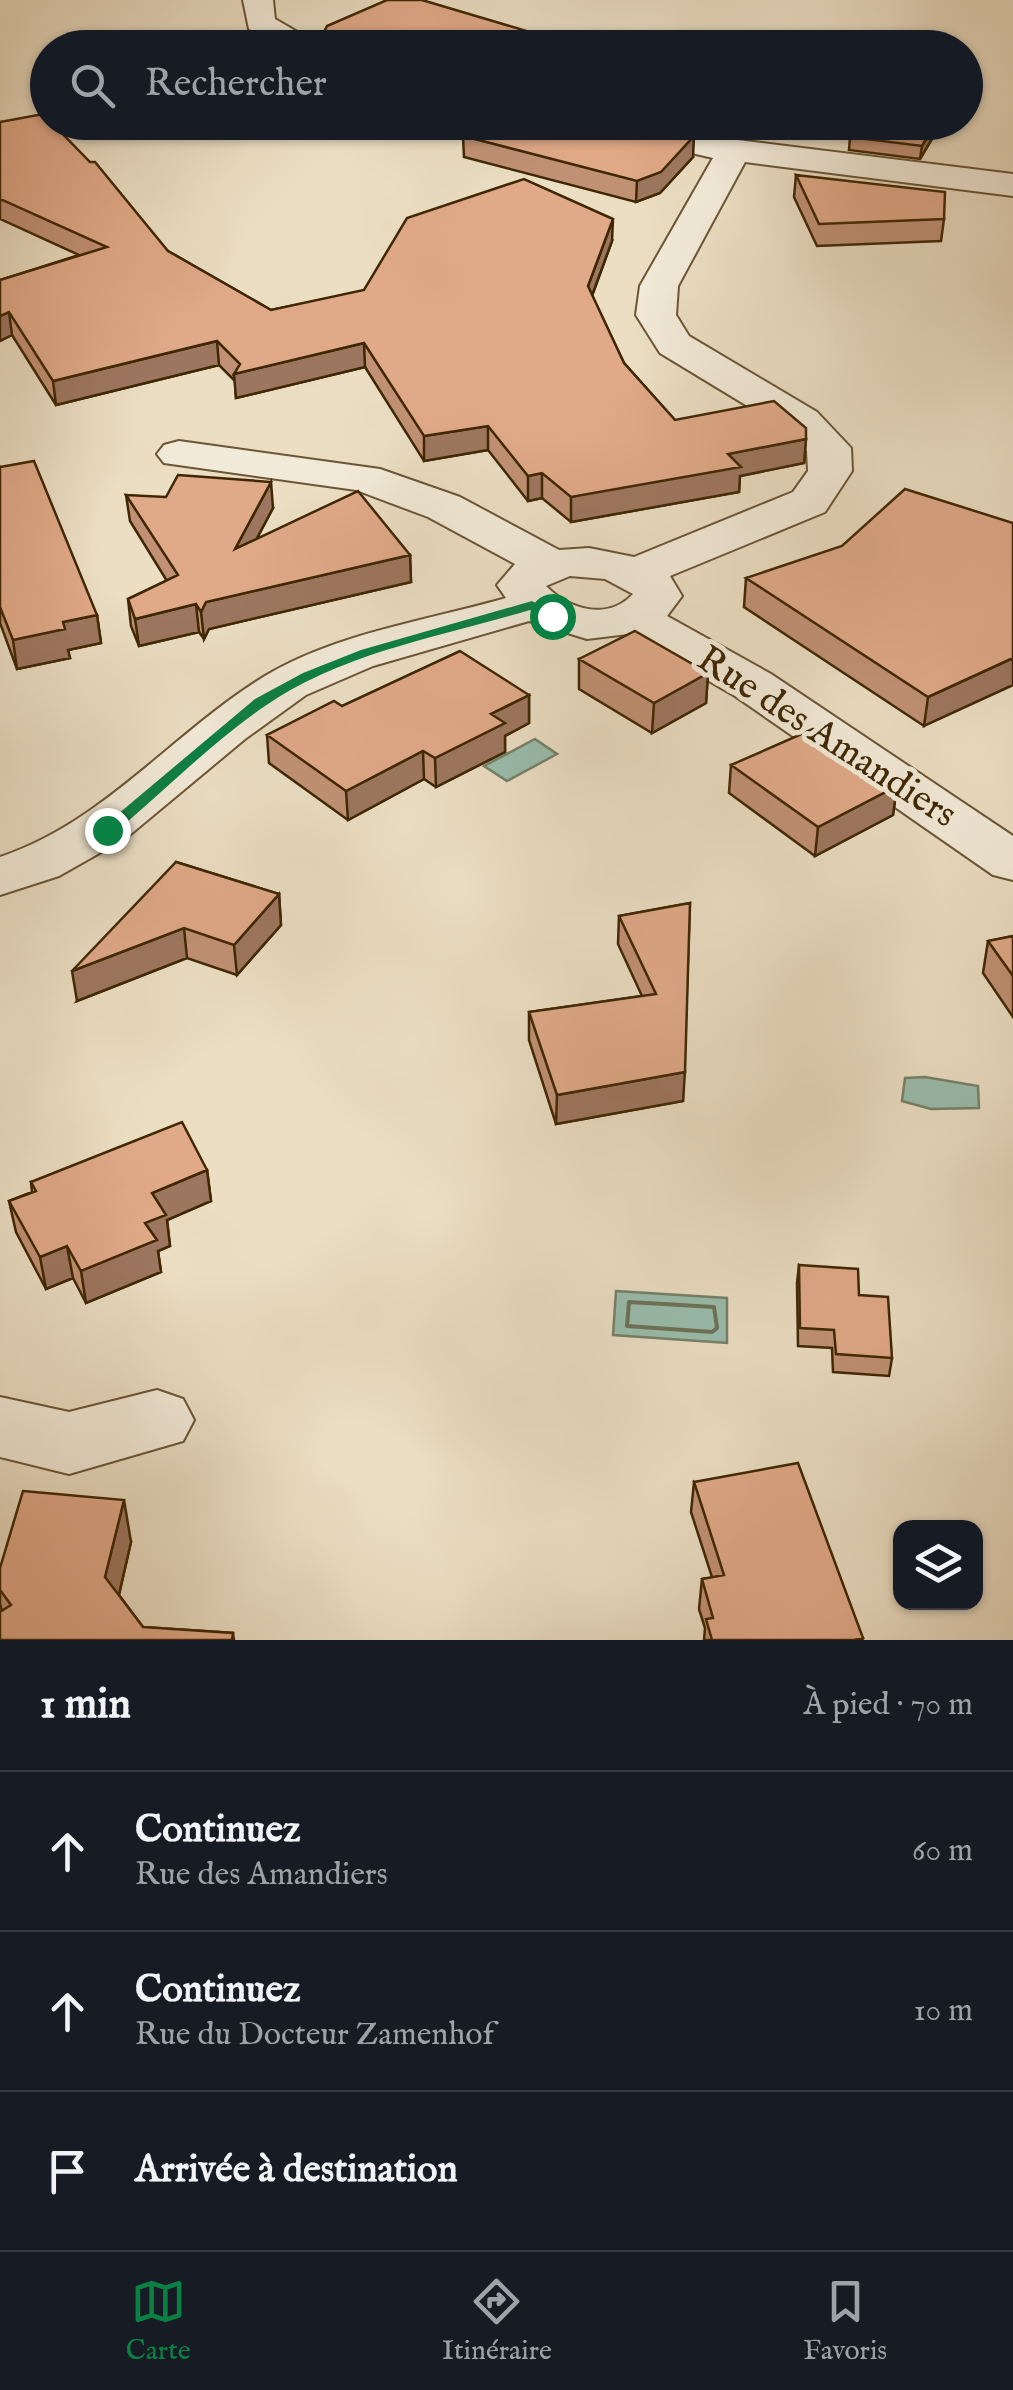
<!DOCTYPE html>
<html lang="fr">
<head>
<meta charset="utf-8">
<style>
	:root { --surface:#171b24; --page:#20242c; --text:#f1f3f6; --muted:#9ea1a6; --line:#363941; --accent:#0b8043 }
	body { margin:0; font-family:"IM FELL English",serif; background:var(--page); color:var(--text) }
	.controls { position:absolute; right:30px; bottom:30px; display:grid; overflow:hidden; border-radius:20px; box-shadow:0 2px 8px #0004 }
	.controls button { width:90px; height:90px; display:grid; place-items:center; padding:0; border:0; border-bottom:2px solid var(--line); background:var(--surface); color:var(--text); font:50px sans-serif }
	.stop { position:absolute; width:30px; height:30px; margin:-22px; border:8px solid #0b8043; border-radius:50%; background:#fff }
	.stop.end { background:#0b8043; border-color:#fff; box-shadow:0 2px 10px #0008 }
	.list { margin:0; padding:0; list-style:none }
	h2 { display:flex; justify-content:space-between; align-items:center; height:130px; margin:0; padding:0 40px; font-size:42px }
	h2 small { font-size:32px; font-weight:400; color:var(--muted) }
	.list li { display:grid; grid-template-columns:65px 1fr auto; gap:30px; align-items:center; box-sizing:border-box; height:160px; padding:0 40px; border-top:2px solid var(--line) }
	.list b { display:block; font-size:38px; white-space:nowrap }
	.list p { margin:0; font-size:32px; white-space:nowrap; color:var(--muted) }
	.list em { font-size:32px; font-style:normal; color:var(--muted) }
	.icon { flex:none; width:55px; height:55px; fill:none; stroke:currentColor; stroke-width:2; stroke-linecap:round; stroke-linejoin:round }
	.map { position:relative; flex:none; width:1013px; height:1640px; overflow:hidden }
	.search { position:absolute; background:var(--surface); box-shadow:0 2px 8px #0004; left:30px; right:30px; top:30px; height:110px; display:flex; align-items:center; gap:25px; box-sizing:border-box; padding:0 35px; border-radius:55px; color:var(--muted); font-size:38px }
	.sheet { height:610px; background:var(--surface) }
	nav { display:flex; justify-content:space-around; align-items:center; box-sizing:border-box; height:140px; border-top:2px solid var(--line); background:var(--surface); font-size:28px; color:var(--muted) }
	nav a { display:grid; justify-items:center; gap:5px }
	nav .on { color:var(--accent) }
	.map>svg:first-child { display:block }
</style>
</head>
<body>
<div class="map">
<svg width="1013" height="1640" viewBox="0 0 1013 1640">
	<rect width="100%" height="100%" fill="#ebdec3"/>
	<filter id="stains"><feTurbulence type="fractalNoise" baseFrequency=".002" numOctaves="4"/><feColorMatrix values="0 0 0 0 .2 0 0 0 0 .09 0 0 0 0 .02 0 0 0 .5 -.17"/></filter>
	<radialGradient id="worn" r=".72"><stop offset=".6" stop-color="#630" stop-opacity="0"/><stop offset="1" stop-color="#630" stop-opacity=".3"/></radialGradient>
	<path fill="#99bdad" stroke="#758169" stroke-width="2.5" d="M535 739 557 754 507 781 484 766Z
		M925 1077 978 1086 979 1108 931 1109 902 1101 905 1078Z
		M616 1291 727 1298V1343L613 1335Z"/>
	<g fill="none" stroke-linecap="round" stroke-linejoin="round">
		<path stroke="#6c7258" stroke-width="4" d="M629 1302 714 1307 717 1328 712 1332 627 1326Z"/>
		<g stroke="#6a5534" stroke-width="4">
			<path id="minor" d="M243 0H273L275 19 325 48H285L249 29Z
				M585 122H641L681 133 1013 174V196L745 162 678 286 676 315 689 336 817 412 851 448 852 471 825 512 670 576 682 596 667 616 771 674 1013 836V880L993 875 735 696 628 634 587 639 529 621 373 666 306 695 245 739 126 838 59 876 0 895V857C105 822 173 732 265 676 337 633 426 621 506 598L497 585 515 564 428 517 356 490 164 463 157 454 164 445 179 441 380 469 460 497 559 550 589 548 634 557 793 492 808 471 807 451 787 430 660 353 636 315 640 286 713 158 589 129ZM570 576 605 579 633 594C608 621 569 610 546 586Z
				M157 1390 183 1399 194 1420 183 1441 69 1474 0 1457V1397L69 1412Z"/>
		</g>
		<use href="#minor" fill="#f2ead8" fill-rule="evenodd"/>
	</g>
	<path fill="#c19175" stroke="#3f2704" stroke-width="2.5" d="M0 122 168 251 271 310 612 241 592 296 624 363 675 420 806 439 804 463 740 476 739 492 571 522 542 498 528 501 488 450 424 461 365 367 236 398 235 381 219 365 56 405 12 335 0 280 79 255 0 219Z
		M429 122H633L693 157 660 193 636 202 464 157 463 137 430 128Z
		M662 122H725L715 133Z
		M860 122H942L920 159 849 150 850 137Z
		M796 175 944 219 941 241 817 246 794 197Z
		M0 467 97 615 101 643 68 650 70 658 17 669 0 623Z
		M126 495 273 508 257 538 410 555 411 582 209 629 204 639 199 632 139 646 131 626 128 599 167 581 130 521Z
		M1013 523 924 726 744 607 746 578Z
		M579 659 708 673 706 703 652 733 579 689Z
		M529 695V723L505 736V752L436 787 424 779 348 820 269 763 267 735 342 706Z
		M731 765 897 786 893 815 815 856 729 793Z
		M176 862 279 894 281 925 237 975 187 958 77 1001Z
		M690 903 683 1101 556 1124 529 1040V1012L642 996 618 944 619 916Z
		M1013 936V1017L983 973 988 941Z
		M207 1170 211 1201 167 1220 170 1246 158 1251 161 1272 86 1303 73 1278 46 1289 16 1232 9 1201 32 1192 31 1182Z
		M799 1265 859 1295 892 1358 889 1376 833 1372 832 1348 798 1346 797 1283Z
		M694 1482 863 1638 862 1640H704L705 1628 699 1609 702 1579 712 1577 691 1512Z
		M131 1542 119 1595 143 1627 233 1633 234 1640H0L2 1611 0 1604V1568Z"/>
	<path fill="#9d765f" stroke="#3f2704" stroke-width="2.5" d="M715 122H725L715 133Z
		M936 122H942L920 159 922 146Z
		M694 136 693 157 660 193 636 202 637 181Z
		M613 219 612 241 587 309 588 286Z
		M9 312 12 335 0 341V316Z
		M217 341 219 365 56 405 53 381Z
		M364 343 365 367 236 398 234 374Z
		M488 426V450L424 461V436Z
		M806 439 804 463 740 476 739 492 571 522V497L728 454Z
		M542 473V498L528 501V476Z
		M271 482 273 508 237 576 235 549Z
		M410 555 411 582 209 629 204 639 201 612 206 602Z
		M196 604 199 632 139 646 135 619Z
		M97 615 101 643 68 650 70 658 17 669 13 640 63 622Z
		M1013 658V685L924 726 928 697Z
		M708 673 706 703 652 733 654 703Z
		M529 695V723L505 736V752L436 787 435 758 491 714Z
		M423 751 424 779 348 820 346 791Z
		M897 786 893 815 815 856 818 827Z
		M279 894 281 925 237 975 234 945Z
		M184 928 187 958 77 1001 72 971Z
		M685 1072 683 1101 556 1124 557 1095Z
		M207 1170 211 1201 167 1220 170 1246 158 1251 161 1272 86 1303 81 1271 145 1223 152 1193Z
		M67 1246 73 1278 46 1289 40 1257Z
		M124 1500 131 1542 113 1620 105 1577Z"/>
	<path fill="#e0a988" stroke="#3f2704" stroke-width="2.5" d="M387 0H422L570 44 582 38 623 48H294L284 45 324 32 327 26Z
		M43 114 48 119V122H51L90 162H95L168 251 271 310 364 290 407 218 524 179 613 219 588 286 624 363 675 420 774 401 806 428V439L728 454 741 467 571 497 542 473 528 476 488 426 424 436 364 343 234 374 240 364 217 341 53 381 9 312 0 316V280L107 247 0 199V122Z
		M484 122H633L694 136 661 172 637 181 463 136 501 127Z
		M860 122H936L922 146 850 137Z
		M796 175 945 192 944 219 819 224Z
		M34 461 97 615 63 622 65 629 13 640 0 607V467Z
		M178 475 271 482 235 549 358 491 410 555 206 602 201 612 196 604 135 619 128 599 178 575 126 495 166 497Z
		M905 489 1013 523V658L928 697 746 578 842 546Z
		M635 631 708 673 654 703 579 659Z
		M460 651 529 695 491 714 505 723 435 758 423 751 346 791 267 735 334 701 342 706Z
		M813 729 897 786 818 827 731 765Z
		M176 862 279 894 234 945 184 928 72 971Z
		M690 903 685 1072 557 1095 529 1012 656 994 619 916Z
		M1013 936V976L988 941Z
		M182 1122 207 1170 152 1193 166 1215 145 1223 157 1240 81 1271 67 1246 40 1257 9 1201 36 1191 31 1182Z
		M799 1265 858 1269 859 1295 888 1297 892 1358 836 1354 834 1330 800 1328Z
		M798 1463 863 1638 854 1640H712L706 1619 713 1618 702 1579 724 1575 694 1482Z
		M23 1491 124 1500 105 1577 143 1627 233 1633 232 1640H0V1612L11 1605 0 1590V1568Z"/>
	<path fill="#0b8043" d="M532 601 559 616 552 620 530 610C443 636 341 653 265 706 211 743 163 792 113 834L99 830 255 699 303 673 361 650Z"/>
	<g text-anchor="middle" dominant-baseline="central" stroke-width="10" stroke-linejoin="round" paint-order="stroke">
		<g font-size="38" fill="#3f2704" stroke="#f2ead8">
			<text transform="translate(826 738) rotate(33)">Rue des Amandiers</text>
		</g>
	</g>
	<rect width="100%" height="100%" filter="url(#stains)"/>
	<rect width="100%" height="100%" fill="url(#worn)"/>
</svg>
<div class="controls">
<button><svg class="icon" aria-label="layers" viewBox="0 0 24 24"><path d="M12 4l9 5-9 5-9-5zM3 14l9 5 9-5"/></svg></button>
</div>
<div class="stop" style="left:552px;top:616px"></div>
<div class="stop end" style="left:107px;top:830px"></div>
<div class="search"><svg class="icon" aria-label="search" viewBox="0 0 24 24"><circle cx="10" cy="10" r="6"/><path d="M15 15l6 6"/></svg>Rechercher</div>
</div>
<section class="sheet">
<h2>1 min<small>À pied · 70 m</small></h2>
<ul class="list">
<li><svg class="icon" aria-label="ahead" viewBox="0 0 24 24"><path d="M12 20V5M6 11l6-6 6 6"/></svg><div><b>Continuez</b><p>Rue des Amandiers</p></div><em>60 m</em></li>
<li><svg class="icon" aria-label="ahead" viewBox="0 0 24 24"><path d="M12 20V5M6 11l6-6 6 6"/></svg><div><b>Continuez</b><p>Rue du Docteur Zamenhof</p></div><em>10 m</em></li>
<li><svg class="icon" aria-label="arrive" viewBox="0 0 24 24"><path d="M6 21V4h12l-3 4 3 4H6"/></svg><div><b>Arrivée à destination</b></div></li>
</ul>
</section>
<nav>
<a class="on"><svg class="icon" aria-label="map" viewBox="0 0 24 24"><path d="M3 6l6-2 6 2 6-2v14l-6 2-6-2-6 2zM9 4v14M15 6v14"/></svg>Carte</a>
<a><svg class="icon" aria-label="directions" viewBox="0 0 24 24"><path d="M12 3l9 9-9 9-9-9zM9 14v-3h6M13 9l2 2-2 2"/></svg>Itinéraire</a>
<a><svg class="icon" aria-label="saved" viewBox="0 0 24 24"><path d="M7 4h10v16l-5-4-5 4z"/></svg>Favoris</a>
</nav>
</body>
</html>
